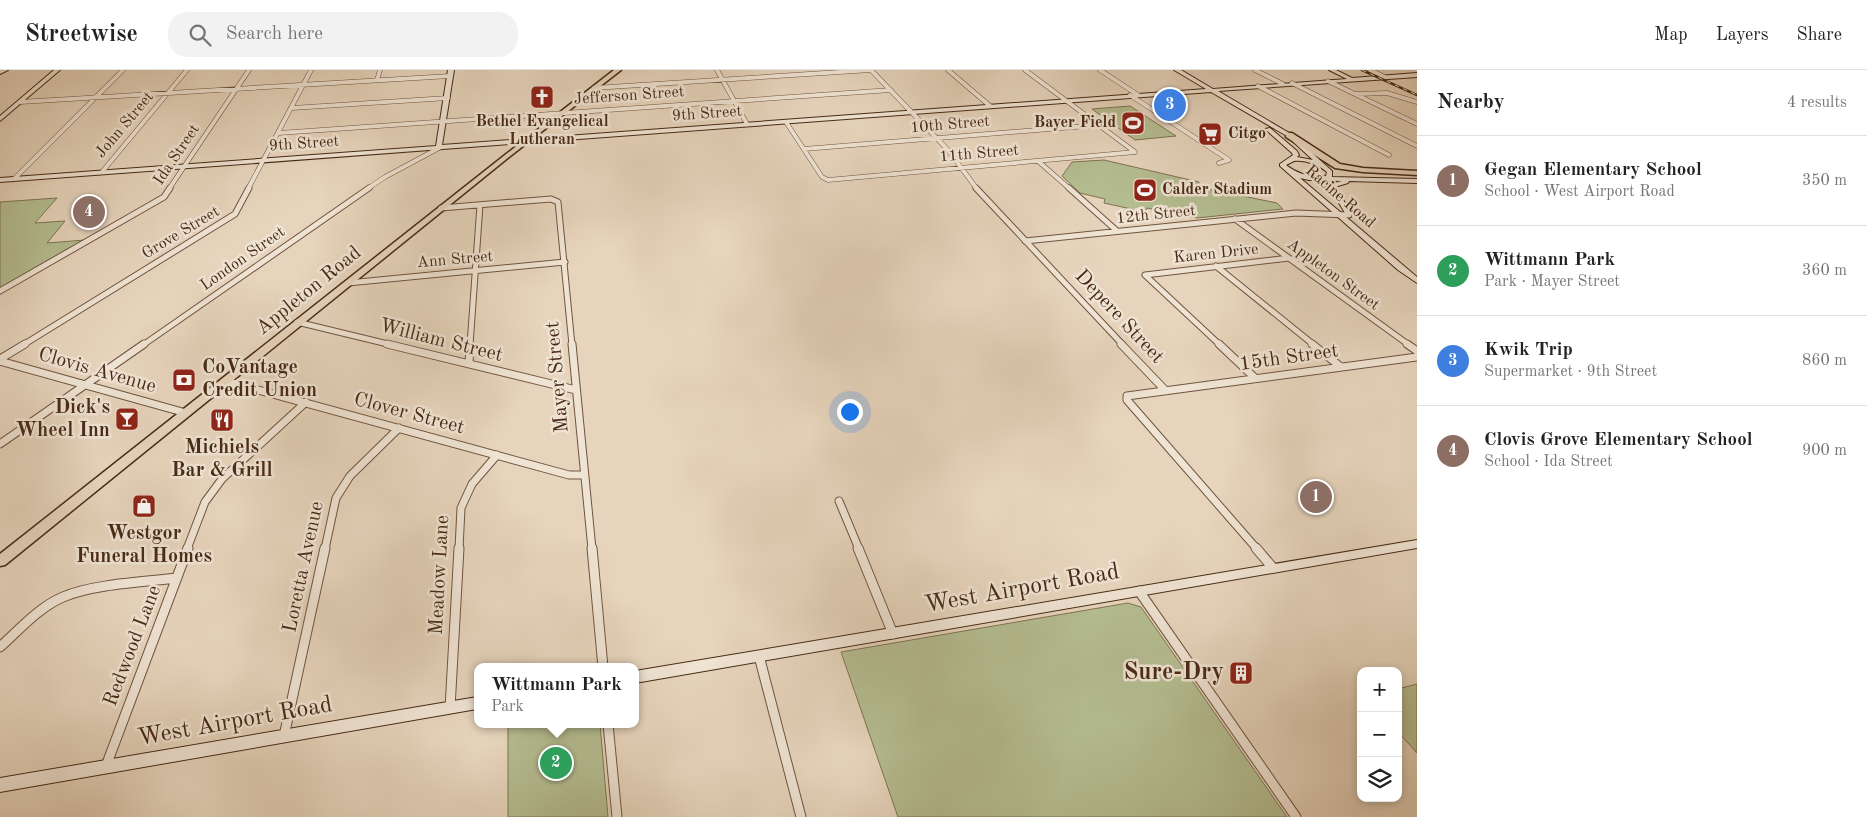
<!DOCTYPE html>
<html lang="en">
<head>
<meta charset="utf-8">
<style>
	:root { --surface:#fff; --page:#f2f2f2; --text:#222; --muted:#767676; --line:#e0e0e0; --accent:#8f2418 }
	body { margin:0; font-family:"Old Standard TT",serif; background:var(--page); color:var(--text) }
	.controls { position:absolute; right:15px; bottom:15px; display:grid; overflow:hidden; border-radius:10px; box-shadow:0 2px 8px #0003 }
	.controls button { width:45px; height:45px; display:grid; place-items:center; padding:0; border:0; border-bottom:1px solid var(--line); background:var(--surface); color:var(--text); font:25px sans-serif }
	.you { position:absolute; left:849px; top:341px; width:18px; height:18px; margin:-12px; border:4px solid #fff; border-radius:50%; background:#1a73e8; box-shadow:0 0 0 8px #1a73e833 }
	.badge { display:grid; place-items:center; width:32px; height:32px; border-radius:50%; background:var(--accent); color:#fff; font-size:16px; font-weight:700 }
	.pin { position:absolute; translate:-50% -50%; border:2px solid #fff; box-shadow:0 1px 5px #0006 }
	.popup { position:absolute; left:474px; top:593px; width:165px; height:65px; box-sizing:border-box; display:grid; place-content:center; border-radius:10px; background:var(--surface); filter:drop-shadow(0 1px 4px #0005); font-size:16px; white-space:nowrap; color:var(--muted) }
	.popup b { font-size:19px; color:var(--text) }
	.popup::after { content:''; position:absolute; left:50%; top:100%; margin-left:-10px; border:10px solid transparent; border-top-color:var(--surface) }
	.list { margin:0; padding:0; list-style:none }
	h2 { display:flex; justify-content:space-between; align-items:center; height:65px; margin:0; padding:0 20px; font-size:21px }
	h2 small { font-size:16px; font-weight:400; color:var(--muted) }
	.list li { display:grid; grid-template-columns:32px 1fr auto; gap:15px; align-items:center; box-sizing:border-box; height:90px; padding:0 20px; border-top:1px solid var(--line) }
	.list b { display:block; font-size:19px; white-space:nowrap }
	.list p { margin:0; font-size:16px; white-space:nowrap; color:var(--muted) }
	.list em { font-size:16px; font-style:normal; color:var(--muted) }
	.icon { flex:none; width:28px; height:28px; fill:none; stroke:currentColor; stroke-width:2; stroke-linecap:round; stroke-linejoin:round }
	.map { position:relative; flex:none; width:1417px; height:747px; overflow:hidden }
	header { display:flex; align-items:center; gap:30px; box-sizing:border-box; height:70px; padding:0 25px; background:var(--surface); border-bottom:1px solid var(--line) }
	header strong { font-size:24px }
	nav { display:flex; gap:28px; margin-inline-start:auto; font-size:18px }
	.search { width:350px; height:45px; background:var(--page); display:flex; align-items:center; gap:12px; box-sizing:border-box; padding:0 18px; border-radius:20px; color:var(--muted); font-size:19px }
	main { display:flex }
	aside { flex:1; background:var(--surface) }
	.map>svg:first-child { display:block }
</style>
</head>
<body>
<header>
<strong>Streetwise</strong>
<div class="search"><svg class="icon" aria-label="search" viewBox="0 0 24 24"><circle cx="10" cy="10" r="6"/><path d="M15 15l6 6"/></svg>Search here</div>
<nav><a>Map</a><a>Layers</a><a>Share</a></nav>
</header>
<main>
<div class="map">
<svg width="1417" height="747" viewBox="0 0 1417 747">
	<rect width="100%" height="100%" fill="#e6d4bc"/>
	<filter id="stains"><feTurbulence type="fractalNoise" baseFrequency=".004" numOctaves="4"/><feColorMatrix values="0 0 0 0 .2 0 0 0 0 .09 0 0 0 0 .02 0 0 0 .5 -.17"/></filter>
	<radialGradient id="worn" r=".72"><stop offset=".6" stop-color="#630" stop-opacity="0"/><stop offset="1" stop-color="#630" stop-opacity=".3"/></radialGradient>
	<path fill="#b4bd91" stroke="#7e7453" d="M1130 36 1176 66 1135 70 1092 39Z
		M1104 90 1199 112 1198 117 1277 133 1283 139 1197 148 1147 138 1145 142 1104 133 1105 129 1080 123 1062 106 1072 92Z
		M57 128 35 153 65 151 47 173 85 170 0 218V132Z
		M1128 533 1141 537 1287 747H898L841 582Z
		M1417 614V683L1398 662V619Z
		M508 654H600L608 747H508Z"/>
	<g fill="none" stroke-linecap="round" stroke-linejoin="round">
		<g stroke="#70543f" stroke-width="5">
			<path id="street-far3" d="M717 0 747 54
				M871 0 948 80 977 119
				M948 0 990 36
				M1025 0 1135 82
				M1100 0 1138 25
				M1255 0 1283 14
				M1370 0 1385 7
				M377 10 380 0
				M1328 11 1417 54
				M1292 13 1417 76
				M1258 16 1389 85
				M594 18 871 0
				M1356 24 1387 23 1417 32
				M1130 25 1229 90 1219 93
				M20 32 450 6
				M292 38 448 28
				M786 52 822 107 828 110 1135 82
				M279 63 891 20
				M804 79 1099 55
				M1038 91 1070 119
				M102 102 187 0
				M14 109 123 0
				M169 119 249 0
				M248 119 311 0
				M367 119 385 107 439 78"/>
		</g>
		<g stroke="#70543f" stroke-width="7">
			<path id="street-far2" d="M976 118 1123 275
				M1069 118 1117 161
				M441 138 551 129 558 132 572 275
				M1235 149 1409 275
				M1025 171 1296 143 1349 145
				M1216 196 1314 275
				M348 213 565 192
				M0 221 164 127 170 118
				M297 252 392 275
				M23 275 235 144 249 118
				M143 275 369 118
				M470 275 480 135
				M1220 275 1145 205 1289 188"/>
		</g>
		<g stroke="#70543f" stroke-width="9">
			<path id="street-far1" d="M387 274 576 320
				M572 274 592 479
				M1121 274 1165 320
				M1219 274 1255 308
				M1312 274 1341 297
				M1407 274 1417 281
				M0 289 25 274
				M0 291 186 343
				M469 294 470 274
				M225 311 569 405H584
				M0 374 144 274
				M839 431 859 479
				M187 479 205 432 222 409 306 332
				M325 479 336 428 350 406 399 358
				M459 479 461 438 472 414 497 385
				M1257 479 1127 330V326L1417 287"/>
		</g>
		<g stroke="#70543f" stroke-width="11">
			<path id="street" d="M592 478 603 597
				M858 478 893 564
				M1256 478 1273 498
				M1139 521 1296 747
				M0 577C19 560 39 537 63 527 93 514 144 512 177 508
				M759 586 801 747
				M450 638 459 478
				M608 654 617 747
				M284 666 325 478
				M106 696 188 478"/>
		</g>
		<g stroke="#482a15" stroke-width="2">
			<path id="secondary" d="M0 0H8L0 4Z
				M54 0H60L0 51V46Z
				M448 0H454L442 75 1206 19 1174 0H1181L1213 19 1347 9 1329 0H1336L1352 8 1417 3V7L1218 21 1291 64 1332 101V107L1417 109V113L1349 111 1348 113 1338 116 1336 118 1351 143 1348 145 1345 143 1330 118 1334 113 1342 111 1309 110 1300 108 1417 207V213L1398 200 1280 96V94L1293 85 1292 83 1265 59 1270 58 1297 81 1299 85 1297 87 1313 90 1287 66 1211 22 0 112V108L436 76ZM1294 91C1306 90 1317 94 1327 102L1326 106C1310 108 1298 104 1286 95Z
				M1417 470V478L635 613V601Z
				M477 627V639L0 722V708Z"/>
		</g>
		<g stroke="#482a15" stroke-width="3">
			<path id="primary" d="M614 0H621L509 87 5 495 0 496V484L505 85Z"/>
		</g>
		<g stroke="#482a15" stroke-width="3">
			<path id="highway" d="M1286 63H1292L1340 94 1363 98 1417 101V105L1363 102 1335 98 1286 67Z"/>
		</g>
		<use href="#street-far3" stroke="#efe3d3" stroke-width="4"/>
		<use href="#street-far2" stroke="#efe3d3" stroke-width="5"/>
		<use href="#street-far1" stroke="#efe3d3" stroke-width="7"/>
		<use href="#street" stroke="#efe3d3" stroke-width="9"/>
		<use href="#secondary" fill="#efe3d3" fill-rule="evenodd"/>
		<use href="#primary" fill="#e6d4bc" fill-rule="evenodd"/>
		<use href="#highway" fill="#e6d4bc" fill-rule="evenodd"/>
		<g stroke="#482a15" stroke-width="2.5">
			<path id="rail" d="M1362 0 1417 25"/>
		</g>
		<use href="#rail" stroke="#efe3d3" stroke-width="1" stroke-dasharray="4.5" stroke-linecap="butt"/>
	</g>
	<defs>
		<g id="church-square" transform="scale(1.25)"><rect x="-9" y="-9" width="18" height="18" rx="4" fill="#8f2418" stroke="#efe3d3"/><path d="M-1.2-6h2.4v3.5h3.3v2.4h-3.3V6h-2.4V-.1h-3.3v-2.4h3.3Z" fill="#fff"/></g>
		<g id="stadium-square" transform="scale(1.25)"><rect x="-9" y="-9" width="18" height="18" rx="4" fill="#8f2418" stroke="#efe3d3"/><path d="M0-5a6.5 5 0 1 0 0 10a6.5 5 0 1 0 0-10ZM-3.5-1.8h7v3.6h-7Z" fill="#fff"/></g>
		<g id="supermarket-square" transform="scale(1.25)"><rect x="-9" y="-9" width="18" height="18" rx="4" fill="#8f2418" stroke="#efe3d3"/><path d="M-6-5.5h2.5l.6 2H6L4.5 2H-2.5L-4.4-4H-6ZM-1.5 3.2a1.3 1.3 0 1 0 .1 0ZM3 3.2a1.3 1.3 0 1 0 .1 0Z" fill="#fff"/></g>
		<g id="bank-square" transform="scale(1.25)"><rect x="-9" y="-9" width="18" height="18" rx="4" fill="#8f2418" stroke="#efe3d3"/><path d="M-6-4H6V4H-6ZM0-2.3a2.3 2.3 0 1 0 0 4.6a2.3 2.3 0 1 0 0-4.6Z" fill="#fff"/></g>
		<g id="bar-square" transform="scale(1.25)"><rect x="-9" y="-9" width="18" height="18" rx="4" fill="#8f2418" stroke="#efe3d3"/><path d="M-6-5H6L.8 .8V4.5H3.5V6h-7V4.5H-.8V.8Z" fill="#fff"/></g>
		<g id="restaurant-square" transform="scale(1.25)"><rect x="-9" y="-9" width="18" height="18" rx="4" fill="#8f2418" stroke="#efe3d3"/><path d="M-5-6h1v4h1v-4h1v4h1v-4h1v5L-1.5 .5V6h-2V.5L-5-1ZM5-6V6H3V1.5H1.5Q1.5-4 5-6Z" fill="#fff"/></g>
		<g id="shop-square" transform="scale(1.25)"><rect x="-9" y="-9" width="18" height="18" rx="4" fill="#8f2418" stroke="#efe3d3"/><path d="M-5-2.5h2.3a2.7 3.5 0 0 1 5.4 0H5L5.5 6h-11ZM-1.5-2.5h3a1.5 2.3 0 0 0-3 0Z" fill="#fff"/></g>
		<g id="building-square" transform="scale(1.25)"><rect x="-9" y="-9" width="18" height="18" rx="4" fill="#8f2418" stroke="#efe3d3"/><path d="M-4-6H4V6H1V3H-1V6H-4ZM-2.5-4.3h1.7v1.8h-1.7ZM.8-4.3h1.7v1.8H.8ZM-2.5-1h1.7V.8h-1.7ZM.8-1h1.7V.8H.8Z" fill="#fff"/></g>
	</defs>
	<g fill-rule="evenodd">
		<use href="#church-square" x="542" y="27"/>
		<use href="#stadium-square" x="1133" y="53"/>
		<use href="#supermarket-square" x="1210" y="64"/>
		<use href="#stadium-square" x="1145" y="120"/>
		<use href="#bank-square" x="184" y="310"/>
		<use href="#bar-square" x="127" y="349"/>
		<use href="#restaurant-square" x="222" y="350"/>
		<use href="#shop-square" x="144" y="436"/>
		<use href="#building-square" x="1241" y="603"/>
	</g>
	<g text-anchor="middle" dominant-baseline="central" stroke-width="5" stroke-linejoin="round" paint-order="stroke">
		<g font-size="16" fill="#482a15" stroke="#efe3d3">
			<text transform="translate(629 26) rotate(-4)">Jefferson Street</text>
			<text transform="translate(707 44) rotate(-4)">9th Street</text>
			<text transform="translate(125 55) rotate(-50)">John Street</text>
			<text transform="translate(950 55) rotate(-5)">10th Street</text>
			<text transform="translate(304 74) rotate(-4)">9th Street</text>
			<text transform="translate(979 84) rotate(-5)">11th Street</text>
			<text transform="translate(177 85) rotate(-56)">Ida Street</text>
			<text transform="translate(1340 127) rotate(41)">Racine Road</text>
			<text transform="translate(1156 145) rotate(-6)">12th Street</text>
			<text transform="translate(181 163) rotate(-31)">Grove Street</text>
			<text transform="translate(1216 184) rotate(-6)">Karen Drive</text>
			<text transform="translate(243 189) rotate(-35)">London Street</text>
			<text transform="translate(455 190) rotate(-5)">Ann Street</text>
			<text transform="translate(1333 205) rotate(36)">Appleton Street</text>
		</g>
		<g font-size="16" font-weight="bold" fill="#482a15" stroke="#efe3d3" text-anchor="start">
			<text x="542" y="52" text-anchor="middle">Bethel Evangelical<tspan x="542" dy="18">Lutheran</tspan></text>
			<text x="1116" y="53" text-anchor="end">Bayer Field</text>
			<text x="1228" y="64">Citgo</text>
			<text x="1162" y="120">Calder Stadium</text>
		</g>
		<g font-size="20" fill="#482a15" stroke="#efe3d3">
			<text transform="translate(309 221) rotate(-39)">Appleton Road</text>
			<text transform="translate(1119 247) rotate(47)">Depere Street</text>
			<text transform="translate(441 271) rotate(14)">William Street</text>
			<text transform="translate(1289 288) rotate(-8)">15th Street</text>
			<text transform="translate(97 301) rotate(16)">Clovis Avenue</text>
			<text transform="translate(558 307) rotate(-95)">Mayer Street</text>
			<text transform="translate(409 344) rotate(15)">Clover Street</text>
			<text transform="translate(304 497) rotate(-78)">Loretta Avenue</text>
			<text transform="translate(440 505) rotate(-87)">Meadow Lane</text>
			<text transform="translate(133 576) rotate(-69)">Redwood Lane</text>
		</g>
		<g font-size="20" font-weight="bold" fill="#482a15" stroke="#efe3d3">
			<text x="202" y="298" text-anchor="start">CoVantage<tspan x="202" dy="23">Credit Union</tspan></text>
			<text x="110" y="338" text-anchor="end">Dick's<tspan x="110" dy="23">Wheel Inn</tspan></text>
			<text x="222" y="378">Michiels<tspan x="222" dy="23">Bar &amp; Grill</tspan></text>
			<text x="144" y="464">Westgor<tspan x="144" dy="23">Funeral Homes</tspan></text>
		</g>
		<g font-size="24" fill="#482a15" stroke="#efe3d3">
			<text transform="translate(1022 519) rotate(-10)">West Airport Road</text>
			<text transform="translate(235 652) rotate(-10)">West Airport Road</text>
		</g>
		<g font-size="24" font-weight="bold" fill="#482a15" stroke="#efe3d3" text-anchor="end">
			<text x="1224" y="603">Sure-Dry</text>
		</g>
	</g>
	<rect width="100%" height="100%" filter="url(#stains)"/>
	<rect width="100%" height="100%" fill="url(#worn)"/>
</svg>
<div class="controls">
<button>+</button>
<button>−</button>
<button><svg class="icon" aria-label="layers" viewBox="0 0 24 24"><path d="M12 4l9 5-9 5-9-5zM3 14l9 5 9-5"/></svg></button>
</div>
<div class="you"></div>
<div class="pin badge" style="left:1316px;top:427px;background:#8d6e63">1</div>
<div class="pin badge" style="left:556px;top:693px;background:#2e9e5b">2</div>
<div class="popup"><b>Wittmann Park</b>Park</div>
<div class="pin badge" style="left:1170px;top:35px;background:#3f7fe0">3</div>
<div class="pin badge" style="left:89px;top:142px;background:#8d6e63">4</div>
</div>
<aside>
<h2>Nearby<small>4 results</small></h2>
<ul class="list">
<li><span class="badge" style="background:#8d6e63">1</span><div><b>Gegan Elementary School</b><p>School · West Airport Road</p></div><em>350 m</em></li>
<li><span class="badge" style="background:#2e9e5b">2</span><div><b>Wittmann Park</b><p>Park · Mayer Street</p></div><em>360 m</em></li>
<li><span class="badge" style="background:#3f7fe0">3</span><div><b>Kwik Trip</b><p>Supermarket · 9th Street</p></div><em>860 m</em></li>
<li><span class="badge" style="background:#8d6e63">4</span><div><b>Clovis Grove Elementary School</b><p>School · Ida Street</p></div><em>900 m</em></li>
</ul>
</aside>
</main>
</body>
</html>
